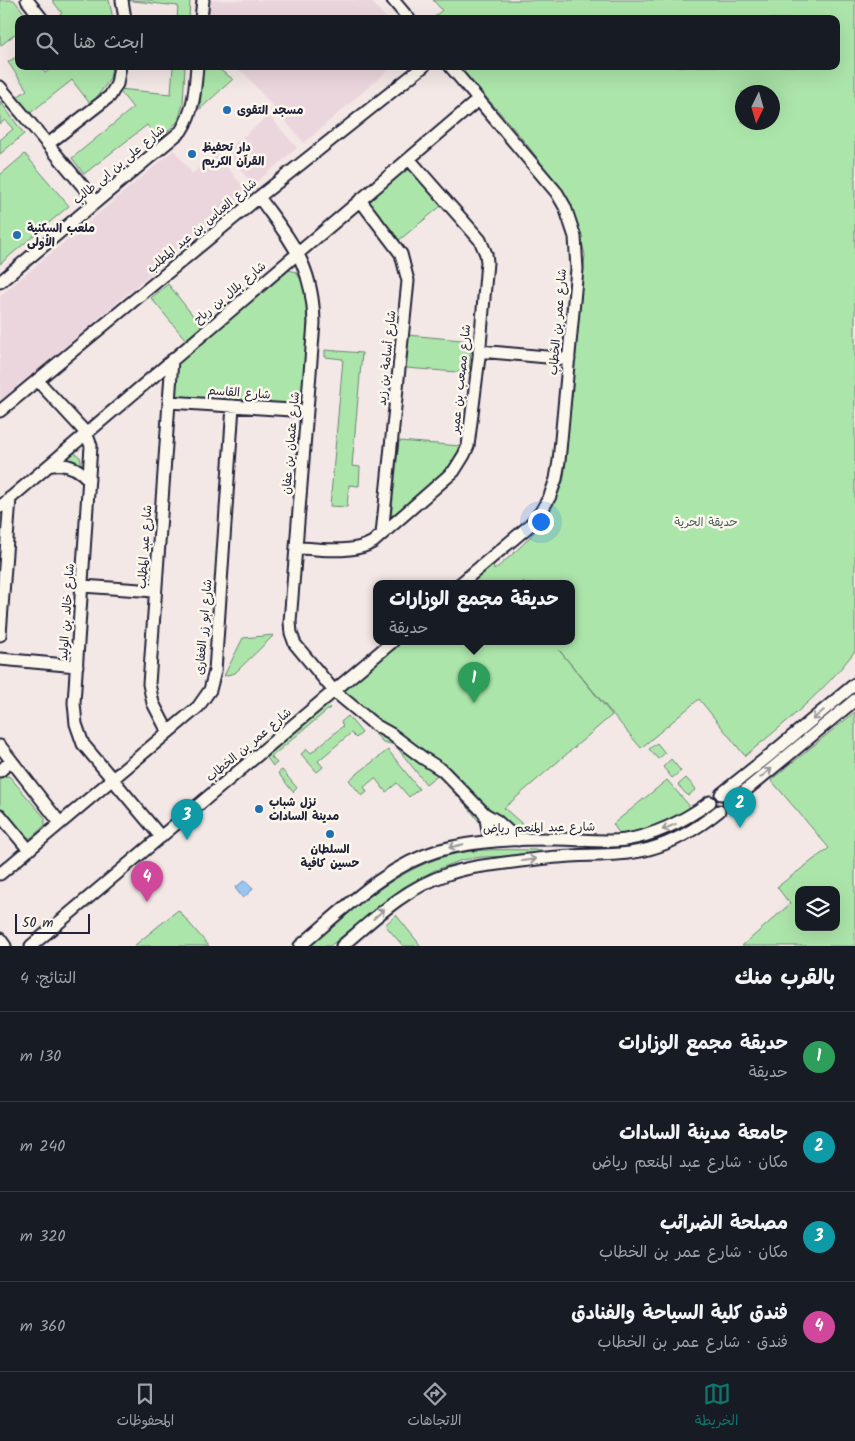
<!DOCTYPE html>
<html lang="ar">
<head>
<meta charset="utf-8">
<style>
	:root { --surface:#171b24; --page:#20242c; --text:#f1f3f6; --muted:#9ea1a6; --line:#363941; --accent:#0f766e }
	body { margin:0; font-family:Kalam,"Playpen Sans Arabic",sans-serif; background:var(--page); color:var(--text); direction:rtl }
	.controls { position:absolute; right:15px; bottom:15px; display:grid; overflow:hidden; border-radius:10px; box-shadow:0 5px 20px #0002 }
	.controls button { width:45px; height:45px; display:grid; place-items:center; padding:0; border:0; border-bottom:1px solid var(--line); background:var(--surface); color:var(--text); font:25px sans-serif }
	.compass { position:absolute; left:735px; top:85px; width:45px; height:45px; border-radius:50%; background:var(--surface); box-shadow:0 5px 20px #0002; rotate:185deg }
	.scale { position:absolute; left:15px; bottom:12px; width:75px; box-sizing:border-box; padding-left:5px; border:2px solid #22223b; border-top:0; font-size:14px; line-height:18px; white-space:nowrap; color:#22223b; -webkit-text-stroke:4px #fbf7ec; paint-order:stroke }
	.you { position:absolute; left:540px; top:521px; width:18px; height:18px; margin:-12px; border:4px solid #fff; border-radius:50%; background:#1a73e8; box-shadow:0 0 0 8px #1a73e833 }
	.badge { display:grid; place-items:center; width:32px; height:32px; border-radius:50%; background:var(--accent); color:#fff; font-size:16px; font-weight:700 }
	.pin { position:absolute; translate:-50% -41px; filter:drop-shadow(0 1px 2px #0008) }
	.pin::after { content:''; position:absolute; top:26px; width:18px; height:15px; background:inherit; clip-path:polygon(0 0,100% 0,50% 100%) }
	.popup { position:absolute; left:373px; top:580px; width:202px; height:65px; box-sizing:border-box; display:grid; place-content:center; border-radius:10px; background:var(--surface); filter:drop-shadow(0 1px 4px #0005); font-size:16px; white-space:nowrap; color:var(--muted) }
	.popup b { font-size:19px; color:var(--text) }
	.popup::after { content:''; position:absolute; left:50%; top:100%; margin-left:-10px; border:10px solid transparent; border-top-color:var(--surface) }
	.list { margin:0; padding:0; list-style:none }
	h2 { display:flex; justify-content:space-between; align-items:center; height:65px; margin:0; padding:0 20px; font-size:21px }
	h2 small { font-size:16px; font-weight:400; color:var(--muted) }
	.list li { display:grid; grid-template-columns:32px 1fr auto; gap:15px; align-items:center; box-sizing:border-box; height:90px; padding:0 20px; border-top:1px solid var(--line) }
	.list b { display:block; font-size:19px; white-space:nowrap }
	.list p { margin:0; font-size:16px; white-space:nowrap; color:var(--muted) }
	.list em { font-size:16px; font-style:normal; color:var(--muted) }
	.icon { flex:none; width:28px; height:28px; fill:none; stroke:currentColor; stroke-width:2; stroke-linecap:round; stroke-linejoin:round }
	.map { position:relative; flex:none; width:855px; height:946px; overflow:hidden; direction:ltr }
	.search { position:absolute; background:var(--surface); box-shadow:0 5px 20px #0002; left:15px; right:15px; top:15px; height:55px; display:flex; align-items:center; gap:12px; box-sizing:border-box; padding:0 18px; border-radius:10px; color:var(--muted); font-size:19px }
	.sheet { height:425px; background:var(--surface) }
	nav { display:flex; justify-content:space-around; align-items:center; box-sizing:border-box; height:70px; border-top:1px solid var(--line); background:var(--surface); font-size:14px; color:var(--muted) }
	nav a { display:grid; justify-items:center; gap:2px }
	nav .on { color:var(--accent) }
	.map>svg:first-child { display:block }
</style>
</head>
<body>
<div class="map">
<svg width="855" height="946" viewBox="0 0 855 946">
	<rect width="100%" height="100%" fill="#f4e8e6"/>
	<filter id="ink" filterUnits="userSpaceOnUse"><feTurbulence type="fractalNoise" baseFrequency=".02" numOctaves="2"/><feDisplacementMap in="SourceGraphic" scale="10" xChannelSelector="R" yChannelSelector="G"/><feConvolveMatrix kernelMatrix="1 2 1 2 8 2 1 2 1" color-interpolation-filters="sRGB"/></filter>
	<g filter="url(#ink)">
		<path fill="#ecd6de" d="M208 0H370L387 19H207Z
			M233 66H393L304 143 245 74Z
			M269 115 297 148 253 185 225 152Z
			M174 150 192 173 217 155 247 191 0 403V296Z"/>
		<path fill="#ace5aa" stroke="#678472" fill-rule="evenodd" d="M0 0H14L29 19H19V31L0 46Z
			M52 0H109L113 19H55L62 13Z
			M124 0H190L189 19H177L178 6Z
			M433 0H855V651C824 692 784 724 745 756L699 699 641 748 559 650 612 715 504 808 527 828 487 832 441 772 426 784 395 745 383 742 334 691 392 642H572V584H526L523 581 525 584H460L492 558 494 570C529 541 549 521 564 478L585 255C569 180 507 123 459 66H836V19H432L442 10ZM742 92H772V122H742Z
			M19 55V66H40L45 73 55 66H112L110 79 91 105 72 80 29 114 17 97 27 90 8 62Z
			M173 66H185L183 104 178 121 159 140 147 125 84 174 72 158 133 108 118 89 171 94Z
			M203 66H214L233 79 200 109Z
			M0 101 24 134 0 154V140L13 129 5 120 0 124Z
			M25 154 69 206 0 264V175Z
			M407 169 413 172 441 206 398 241 368 203 369 200Z
			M289 270 296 272 301 280 305 291 308 308 302 409 176 397C172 382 173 374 180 360Z
			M168 284 202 327 186 340 151 298Z
			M408 335 472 341 469 373 406 368Z
			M325 350 362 353 352 466 360 467 359 486 349 485 347 507 330 506 343 359 325 357Z
			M399 441 461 446 448 469 391 518Z
			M72 451 80 457 83 470 59 463Z
			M274 635 235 673 224 676 243 638Z
			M326 704 330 708 271 757 277 763 273 766 265 755Z
			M855 712V946H742L790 904 777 887 829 848 771 780ZM799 890H836V927H799Z
			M348 716 362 733 356 738 351 733 318 761 323 767 317 772 301 754 307 749 311 753 343 726 341 722Z
			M657 743 665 753 658 759 649 749Z
			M388 750 419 789 409 797 397 783 386 792 375 778 364 787 367 792 362 796 349 780Z
			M671 759 681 771 672 778 663 767Z
			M282 770 297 788 293 792 278 773Z
			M9 776 45 818V825L31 838 23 836 0 809V777Z
			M686 778 696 789 688 796 678 785Z
			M667 780 692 809 667 825 621 836 613 824Z
			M542 850 543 855 481 857 462 860 433 871 402 888 330 946H309C354 908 399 866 458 853 485 848 515 850 542 850Z
			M178 910 209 946H134Z
			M396 915 421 946H403L385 925Z"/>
		<path fill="#99c5f3" stroke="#6984a9" d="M245 880 253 889 243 898 235 888Z"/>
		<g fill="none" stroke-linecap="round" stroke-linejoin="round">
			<g stroke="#22223b" stroke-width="15">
				<path id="minor" d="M27 0 42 19
					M122 0 125 19
					M393 0 409 19
					M201 19 203 0
					M450 66 557 193 565 207 575 237 577 269 559 461 556 479 550 496 541 512 529 526 460 584
					M0 87 96 202
					M48 144 110 96 117 84 120 66
					M259 197C291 242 313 264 314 323L290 622 291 633 295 644 334 691 375 725 391 734 423 758 442 770 485 814 497 821 518 840
					M360 200 401 254 408 281 382 534
					M0 282 181 131C194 111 195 90 197 66
					M479 351 569 359
					M37 380 86 433 91 446 74 703 76 724 83 744 161 837
					M169 402 307 411
					M0 411 259 197 424 66
					M48 466C65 462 78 467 89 480
					M0 507 478 100
					M296 548C320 548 351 555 373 542L454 471 464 455 468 446 479 357 487 262 486 254 480 240 409 159
					M82 586 155 591
					M0 635 10 498
					M0 659 77 666
					M168 732 153 703 149 684 172 360
					M0 746 60 823
					M0 771 11 761
					M721 794 765 759 855 684
					M729 804 855 700
					M485 814 490 841
					M0 815 29 850
					M0 874 198 707 210 690 215 671 233 406
					M0 939 5 946
					M31 946 392 642
					M300 946C343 910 385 866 440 850 478 840 517 839 556 839 579 839 602 843 625 840 657 835 684 821 710 802
					M342 946C374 919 404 889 445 875 467 867 490 865 513 862 528 860 543 858 558 857 588 854 619 857 649 849 675 842 698 828 719 811"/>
			</g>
			<use href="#minor" stroke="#fbf7ec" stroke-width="11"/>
		</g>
		<defs><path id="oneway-shaft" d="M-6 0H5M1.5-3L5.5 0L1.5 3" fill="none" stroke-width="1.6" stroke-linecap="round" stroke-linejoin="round" transform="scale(1.25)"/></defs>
		<g stroke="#99979c">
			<use href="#oneway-shaft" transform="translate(818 715) rotate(140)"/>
			<use href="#oneway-shaft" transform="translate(766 773) rotate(-39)"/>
			<use href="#oneway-shaft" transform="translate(669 827) rotate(156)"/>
			<use href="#oneway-shaft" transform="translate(456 846) rotate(167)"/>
			<use href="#oneway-shaft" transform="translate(529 860) rotate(-7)"/>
			<use href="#oneway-shaft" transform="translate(379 914) rotate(-42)"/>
		</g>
	</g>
	<g fill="#1f6fb2" stroke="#fbf7ec" stroke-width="2">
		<circle cx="227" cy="110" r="5"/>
		<circle cx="192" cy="154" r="5"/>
		<circle cx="17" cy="235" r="5"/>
		<circle cx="259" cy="809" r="5"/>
		<circle cx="330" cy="834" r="5"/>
	</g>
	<g text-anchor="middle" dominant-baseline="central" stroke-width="5" stroke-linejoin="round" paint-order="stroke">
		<g font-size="12" font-weight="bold" fill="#22223b" stroke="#fbf7ec" text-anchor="start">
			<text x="237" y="110">مسجد التقوى</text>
			<text x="202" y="147">دار تحفيظ<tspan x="202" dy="14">القرآن الكريم</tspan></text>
			<text x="27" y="228">ملعب السكنية<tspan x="27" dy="14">الأولى</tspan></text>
			<text x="269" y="802">نزل شباب<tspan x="269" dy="14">مدينة السادات</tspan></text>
			<text x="330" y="849" text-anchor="middle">السلطان<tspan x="330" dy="14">حسين كافية</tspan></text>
		</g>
		<g font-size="12" fill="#22223b" stroke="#fbf7ec">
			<text transform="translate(119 165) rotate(-40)">شارع على بن ابى طالب</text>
			<text transform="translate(202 226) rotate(-40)">شارع العباس بن عبد المطلب</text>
			<text transform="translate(230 293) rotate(-40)">شارع بلال بن رباح</text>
			<text transform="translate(558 322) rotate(-85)">شارع عمر بن الخطاب</text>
			<text transform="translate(387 358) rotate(-84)">شارع أسامة بن زيد</text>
			<text transform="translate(461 379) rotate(-84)">شارع مصعب بن عمير</text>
			<text transform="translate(239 393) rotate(4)">شارع القاسم</text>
			<text transform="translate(291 443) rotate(-85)">شارع عثمان بن عفان</text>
			<text transform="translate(145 547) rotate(-86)">شارع عبد المطلب</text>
			<text transform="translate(67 612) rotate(-86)">شارع خالد بن الوليد</text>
			<text transform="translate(204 627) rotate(-85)">شارع ابو زر الغفارى</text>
			<text transform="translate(249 745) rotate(-40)">شارع عمر بن الخطاب</text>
			<text transform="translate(539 828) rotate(-1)">شارع عبد المنعم رياض</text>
		</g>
		<g font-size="12" fill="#4b5c5c" stroke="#fbf7ec">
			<text x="706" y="522">حديقة الحرية</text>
		</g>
	</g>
</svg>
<div class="controls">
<button><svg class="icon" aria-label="layers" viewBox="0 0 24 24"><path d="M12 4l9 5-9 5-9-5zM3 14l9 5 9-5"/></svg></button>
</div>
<svg class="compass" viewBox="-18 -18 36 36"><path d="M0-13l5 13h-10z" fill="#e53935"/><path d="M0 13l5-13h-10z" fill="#9ea1a6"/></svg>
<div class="scale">50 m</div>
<div class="you"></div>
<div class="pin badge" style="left:474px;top:703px;background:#2e9e5b">1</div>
<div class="popup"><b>حديقة مجمع الوزارات</b>حديقة</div>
<div class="pin badge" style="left:740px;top:828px;background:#0f9aa8">2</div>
<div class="pin badge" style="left:187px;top:840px;background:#0f9aa8">3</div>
<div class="pin badge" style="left:147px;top:902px;background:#d1479c">4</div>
<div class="search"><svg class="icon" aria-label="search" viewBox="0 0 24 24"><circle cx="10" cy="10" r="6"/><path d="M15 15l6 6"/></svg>ابحث هنا</div>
</div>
<section class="sheet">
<h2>بالقرب منك<small>النتائج: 4</small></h2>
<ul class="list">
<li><span class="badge" style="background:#2e9e5b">1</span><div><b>حديقة مجمع الوزارات</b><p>حديقة</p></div><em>130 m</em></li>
<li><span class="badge" style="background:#0f9aa8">2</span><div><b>جامعة مدينة السادات</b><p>مكان · شارع عبد المنعم رياض</p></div><em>240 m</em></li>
<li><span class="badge" style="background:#0f9aa8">3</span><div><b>مصلحة الضرائب</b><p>مكان · شارع عمر بن الخطاب</p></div><em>320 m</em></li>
<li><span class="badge" style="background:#d1479c">4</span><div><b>فندق كلية السياحة والفنادق</b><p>فندق · شارع عمر بن الخطاب</p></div><em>360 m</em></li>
</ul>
</section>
<nav>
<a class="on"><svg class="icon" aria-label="map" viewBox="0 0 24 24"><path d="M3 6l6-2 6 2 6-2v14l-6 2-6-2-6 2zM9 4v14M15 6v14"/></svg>الخريطة</a>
<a><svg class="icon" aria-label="directions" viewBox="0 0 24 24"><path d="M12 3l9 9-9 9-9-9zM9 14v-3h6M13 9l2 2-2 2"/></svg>الاتجاهات</a>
<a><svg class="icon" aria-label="saved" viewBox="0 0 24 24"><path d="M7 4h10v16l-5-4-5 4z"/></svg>المحفوظات</a>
</nav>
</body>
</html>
